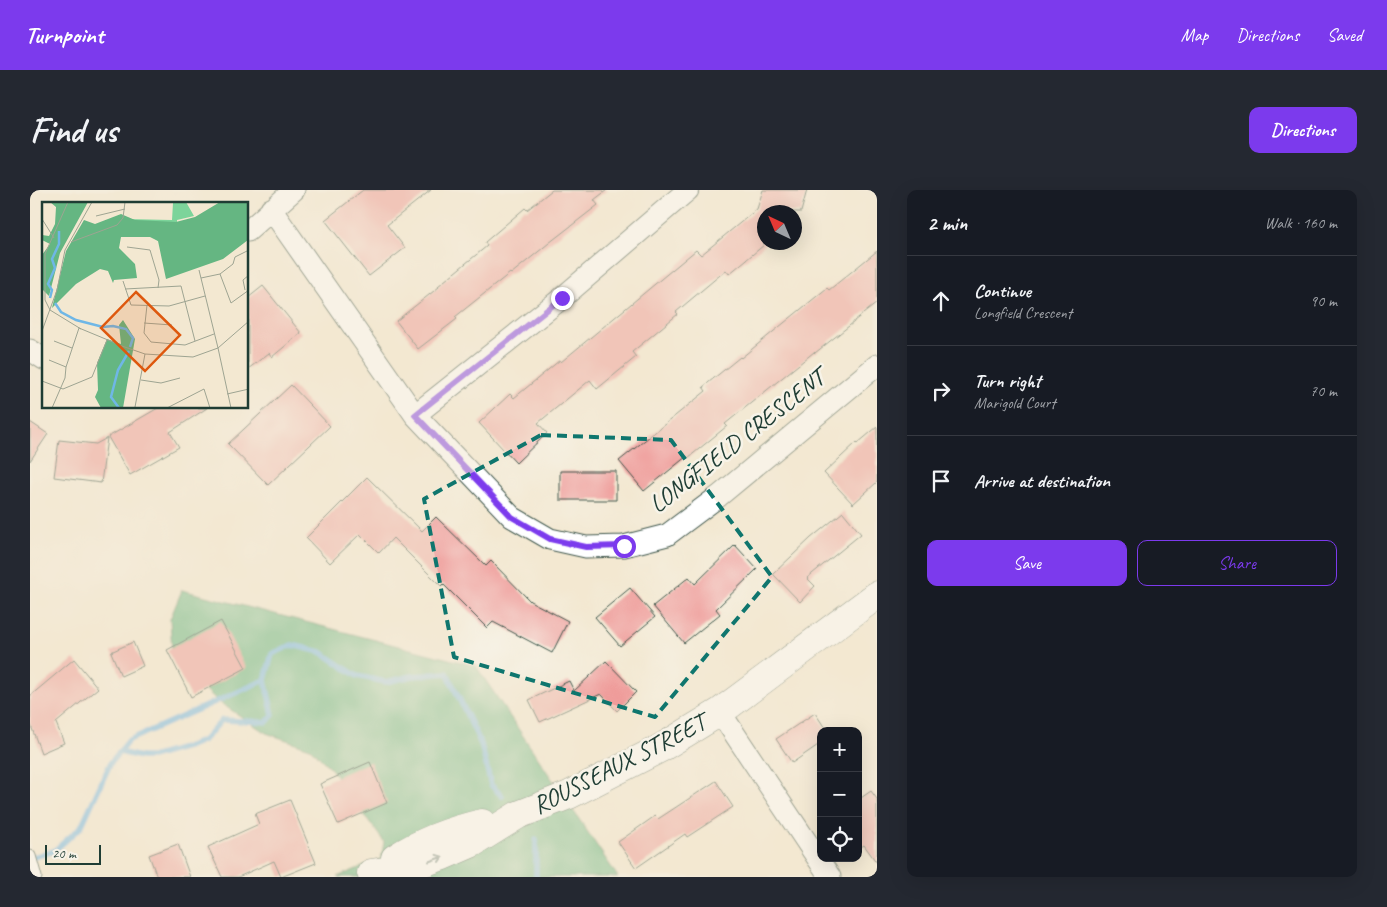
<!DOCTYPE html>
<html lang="en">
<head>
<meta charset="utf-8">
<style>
	:root { --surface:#171b24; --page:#242831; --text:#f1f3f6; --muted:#9ea1a6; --line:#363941; --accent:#7c3aed }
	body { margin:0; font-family:Caveat,sans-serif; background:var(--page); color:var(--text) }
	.controls { position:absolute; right:15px; bottom:15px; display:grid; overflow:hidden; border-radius:10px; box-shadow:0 5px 20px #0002 }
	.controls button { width:45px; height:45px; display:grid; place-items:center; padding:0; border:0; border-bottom:1px solid var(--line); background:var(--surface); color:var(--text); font:25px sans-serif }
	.compass { position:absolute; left:727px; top:15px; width:45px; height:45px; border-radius:50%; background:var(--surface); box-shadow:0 5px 20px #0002; rotate:316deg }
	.scale { position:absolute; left:15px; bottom:12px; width:56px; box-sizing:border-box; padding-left:5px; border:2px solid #1f3d34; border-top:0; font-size:14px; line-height:18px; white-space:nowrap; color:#1f3d34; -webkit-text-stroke:4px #f7f3e8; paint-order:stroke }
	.stop { position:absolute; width:15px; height:15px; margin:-11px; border:4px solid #7c3aed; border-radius:50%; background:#fff }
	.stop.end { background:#7c3aed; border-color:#fff; box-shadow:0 1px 5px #0008 }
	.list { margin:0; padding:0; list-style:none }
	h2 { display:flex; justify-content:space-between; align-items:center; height:65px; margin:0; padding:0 20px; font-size:21px }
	h2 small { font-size:16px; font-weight:400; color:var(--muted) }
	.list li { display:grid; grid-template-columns:32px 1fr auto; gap:15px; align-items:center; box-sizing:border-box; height:90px; padding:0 20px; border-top:1px solid var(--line) }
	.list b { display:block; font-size:19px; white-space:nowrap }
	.list p { margin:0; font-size:16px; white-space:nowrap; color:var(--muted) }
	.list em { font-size:16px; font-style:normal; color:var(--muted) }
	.actions { display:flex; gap:10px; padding:15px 20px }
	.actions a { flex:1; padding:11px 0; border:1px solid var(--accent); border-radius:10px; text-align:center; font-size:18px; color:var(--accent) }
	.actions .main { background:var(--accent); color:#fff }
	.icon { flex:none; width:28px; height:28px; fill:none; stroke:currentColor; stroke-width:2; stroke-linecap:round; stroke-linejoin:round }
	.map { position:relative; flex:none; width:847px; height:687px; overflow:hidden; border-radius:10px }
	header { display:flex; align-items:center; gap:30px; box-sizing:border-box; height:70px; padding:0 25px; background:var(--accent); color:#fff }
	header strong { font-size:24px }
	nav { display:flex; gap:28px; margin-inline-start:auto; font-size:18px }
	.intro { display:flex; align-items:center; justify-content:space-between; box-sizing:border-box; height:120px; padding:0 30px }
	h1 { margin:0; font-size:35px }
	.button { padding:12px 22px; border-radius:10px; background:var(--accent); color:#fff; font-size:18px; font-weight:700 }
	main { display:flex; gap:30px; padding:0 30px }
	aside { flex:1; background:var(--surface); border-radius:10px; box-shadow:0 5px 20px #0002 }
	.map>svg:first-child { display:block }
</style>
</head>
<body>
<header>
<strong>Turnpoint</strong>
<nav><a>Map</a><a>Directions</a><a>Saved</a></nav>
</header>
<div class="intro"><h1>Find us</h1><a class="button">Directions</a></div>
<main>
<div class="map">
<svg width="847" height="687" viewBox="0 0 847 687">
	<rect width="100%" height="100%" fill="#f7f3e8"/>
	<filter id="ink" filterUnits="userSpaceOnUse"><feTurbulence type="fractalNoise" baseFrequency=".02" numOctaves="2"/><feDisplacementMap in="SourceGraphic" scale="10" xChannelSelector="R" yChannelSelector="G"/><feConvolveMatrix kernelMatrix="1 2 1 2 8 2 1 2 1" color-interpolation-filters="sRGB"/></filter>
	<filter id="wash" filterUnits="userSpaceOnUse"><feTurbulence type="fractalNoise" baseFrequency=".0096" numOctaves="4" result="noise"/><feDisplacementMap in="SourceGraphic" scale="20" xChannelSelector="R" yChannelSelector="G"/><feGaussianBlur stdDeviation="1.12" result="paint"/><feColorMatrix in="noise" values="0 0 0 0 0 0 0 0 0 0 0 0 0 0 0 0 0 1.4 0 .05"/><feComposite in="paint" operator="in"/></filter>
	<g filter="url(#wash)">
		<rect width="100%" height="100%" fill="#f3e8d1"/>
		<path fill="#65b682" stroke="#427a5b" d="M152 400 446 476 588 687H307L351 669 354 652 302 580 280 558 236 543 189 512 153 479 142 460 140 429Z"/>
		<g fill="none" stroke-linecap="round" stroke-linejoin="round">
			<path stroke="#6fb7e6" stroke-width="5.5" d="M89 562 111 567H122L160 556 174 550 192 530 237 532 243 525 235 490
				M0 668 24 661 51 637 81 572 99 550 235 490 242 464 262 455 291 462 327 486 356 492 382 486 417 483 451 554 461 595 472 606
				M506 687V650"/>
		</g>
		<g id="blocks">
			<path fill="#ef9b9a" d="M333 0H401L357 35 375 58 339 86 295 30Z
				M522 0H577L564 10 568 15 519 53 481 84 480 83 425 127 427 129 388 159 366 131 409 97 408 96 457 56 455 52 495 18 497 20Z
				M733 0H777L771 22H734V55L699 84 696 80 646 122 648 124 602 162 606 167 567 199 560 190 508 233 517 243 486 273 449 233 480 204 484 208 530 170 531 172 666 60 671 65 727 19Z
				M847 61V113L824 131V132L785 163 784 162 695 234 697 236 658 268 657 266 614 301 589 271 676 201 673 197 710 167 711 168 797 98 799 100Z
				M233 96 271 143 242 167 239 163 218 179V108Z
				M261 195 300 236 238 295 198 254Z
				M128 218H177L140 242 149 257 100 285 78 247Z
				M0 232 18 244 0 271Z
				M847 237V292L823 314 794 283 827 252 828 253Z
				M77 248 71 293 24 287 29 250 66 254Z
				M530 281H586V310H530Z
				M337 287 392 341 406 327 456 376 461 371 500 411 538 431 522 463 463 432 457 438 413 394 411 396 363 348 349 363 330 344 300 373 276 348Z
				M813 322 831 344 777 388 785 396 770 412 743 384 781 348Z
				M705 355 727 379 686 419 690 424 654 453 623 416 659 387 665 394Z
				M600 398 625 427 590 456 565 427Z
				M191 431 216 478 161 507 137 460Z
				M103 452 113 476 91 486 81 462Z
				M44 469 68 498 26 533 34 553 11 563 0 533V506Z
				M576 471 606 502 587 521 571 504 510 532 499 510 539 491 544 501Z
				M785 523 797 541H791V553L762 573 746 549Z
				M340 572 357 613 308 634 290 594Z
				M686 591 703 617 657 647 655 644 606 678 588 652 625 626 628 629Z
				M841 601 847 609V673L834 655 828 659V610Z
				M260 610 286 673 251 687 244 671 208 687H192L178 657 229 634 225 624Z
				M148 654 160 687H127L119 665Z"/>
		</g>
	</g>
	<g filter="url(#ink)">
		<use href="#blocks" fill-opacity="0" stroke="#3f574c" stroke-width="1"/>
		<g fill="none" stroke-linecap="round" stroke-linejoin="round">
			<g stroke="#3f574c" stroke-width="13">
				<path id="lane" d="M0 666 6 687"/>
			</g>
			<g stroke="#3f574c" stroke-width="23">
				<path id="street" d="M241 19 385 225 482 327 520 349 556 357 594 356 637 345 689 306 847 175
					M218 41 264 0
					M0 160 14 169
					M385 225 532 108 658 0
					M690 522 800 687"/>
			</g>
			<g stroke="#3f574c" stroke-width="29">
				<path id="secondary" d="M365 668C392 651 422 640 452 633
					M341 683 381 677 413 666 443 653 488 625 539 605 631 558 690 522 847 405"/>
			</g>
			<use href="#lane" stroke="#fff" stroke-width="11"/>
			<use href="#street" stroke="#fff" stroke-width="21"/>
			<use href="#secondary" stroke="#fff" stroke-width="28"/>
		</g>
		<defs><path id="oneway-shaft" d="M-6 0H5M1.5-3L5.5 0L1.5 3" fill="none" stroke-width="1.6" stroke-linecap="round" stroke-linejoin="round" transform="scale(1.25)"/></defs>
		<use stroke="#8f9e9a" href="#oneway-shaft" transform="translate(406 669) rotate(-19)"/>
	</g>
	<g fill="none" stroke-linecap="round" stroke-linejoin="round" filter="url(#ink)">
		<path stroke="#7c3aed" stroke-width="6" d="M532 108 385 225 482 327 520 349 556 357 594 356"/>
	</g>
	<path d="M0 0H847V687H0ZM511 245 641 250 742 387 625 527 424 467 394 309Z" fill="#f3e8d1" fill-opacity=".55" fill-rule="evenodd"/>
	<path fill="none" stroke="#0f766e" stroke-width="4" stroke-dasharray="10 6" stroke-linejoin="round" d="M511 245 641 250 742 387 625 527 424 467 394 309Z"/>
	<g text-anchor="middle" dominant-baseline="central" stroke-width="5" stroke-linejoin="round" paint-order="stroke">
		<g font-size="25" fill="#1f3d34" stroke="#f7f3e8">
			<text transform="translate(707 251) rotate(-38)">LONGFIELD CRESCENT</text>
			<text transform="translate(589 574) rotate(-27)">ROUSSEAUX STREET</text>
		</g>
	</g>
	<g transform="translate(12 12)">
		<rect width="206" height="206" fill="#f3e8d1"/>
		<path d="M144 0 152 14 135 18V27L116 39 83 17 130 18 131 1Z" fill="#7cd49a"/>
		<path d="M8 0H46L18 51 7 94 1 88 0 53 8 42 0 38V33L7 34 13 22 14 5ZM178 0H206V38L181 57 124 77 116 39 108 35H79L77 46 93 62 95 76 72 78 71 81 66 69 58 67 34 82 10 106 24 49 42 18 53 22 79 12 93 18 134 20 153 15ZM81 118 93 137 81 206H59L53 195 56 188 55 161 65 137 79 142 77 123Z" fill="#65b682"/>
		<path fill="none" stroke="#6fb7e6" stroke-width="2.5" d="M8 96 10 88 6 82 13 66 10 57 17 42V29M13 101 19 110 34 118 61 125 71 124 84 127 91 136 88 145M77 206 69 195 76 168 87 149"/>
		<path fill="none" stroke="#9ea492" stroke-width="1" d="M54 14 83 7M0 17 12 36M29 40 75 23 81 16 83 0M85 45 108 48 117 78 116 86M157 68 176 146M178 72 191 62 193 55 207 48M159 76 178 72 189 101 207 88M81 79 89 103 127 104 163 94M83 87 139 84 153 139M203 88 201 78 207 73M105 103 102 131 109 140 143 143 172 132M8 108 3 98V52L26 0M8 108 39 127M102 121 130 123M37 126 78 143M0 129 15 88 23 48 50 0M12 139 30 146M77 143 103 152 151 155 176 146 207 119M176 146 189 206M7 158 24 165M99 178 119 181 138 176M0 179 21 187 50 175 65 138M185 192 207 187M93 205 103 152M10 206 23 176 24 165 37 126M125 206 162 187 168 206"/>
		<path fill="#de580e" fill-opacity="0.15" stroke="#de580e" stroke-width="2.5" d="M94 90 138 133 103 169 59 126Z"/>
		<rect width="206" height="206" fill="none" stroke="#1f3d34" stroke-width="2.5"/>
	</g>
</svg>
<div class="controls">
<button>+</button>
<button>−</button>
<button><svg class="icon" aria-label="locate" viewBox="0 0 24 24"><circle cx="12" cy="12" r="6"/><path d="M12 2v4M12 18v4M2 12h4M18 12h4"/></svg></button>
</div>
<svg class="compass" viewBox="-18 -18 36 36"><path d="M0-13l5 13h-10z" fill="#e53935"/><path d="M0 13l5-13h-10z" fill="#9ea1a6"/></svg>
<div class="scale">20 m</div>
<div class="stop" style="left:594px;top:356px"></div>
<div class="stop end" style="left:532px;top:108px"></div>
</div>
<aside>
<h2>2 min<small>Walk · 160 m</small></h2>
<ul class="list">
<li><svg class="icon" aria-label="ahead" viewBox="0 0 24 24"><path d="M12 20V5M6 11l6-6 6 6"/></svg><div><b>Continue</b><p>Longfield Crescent</p></div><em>90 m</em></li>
<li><svg class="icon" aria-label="right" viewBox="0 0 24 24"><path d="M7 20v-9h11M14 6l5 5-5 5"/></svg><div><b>Turn right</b><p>Marigold Court</p></div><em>70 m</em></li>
<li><svg class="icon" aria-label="arrive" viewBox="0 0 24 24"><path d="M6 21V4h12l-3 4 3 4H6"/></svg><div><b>Arrive at destination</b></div></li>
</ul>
<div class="actions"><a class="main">Save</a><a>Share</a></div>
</aside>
</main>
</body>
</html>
